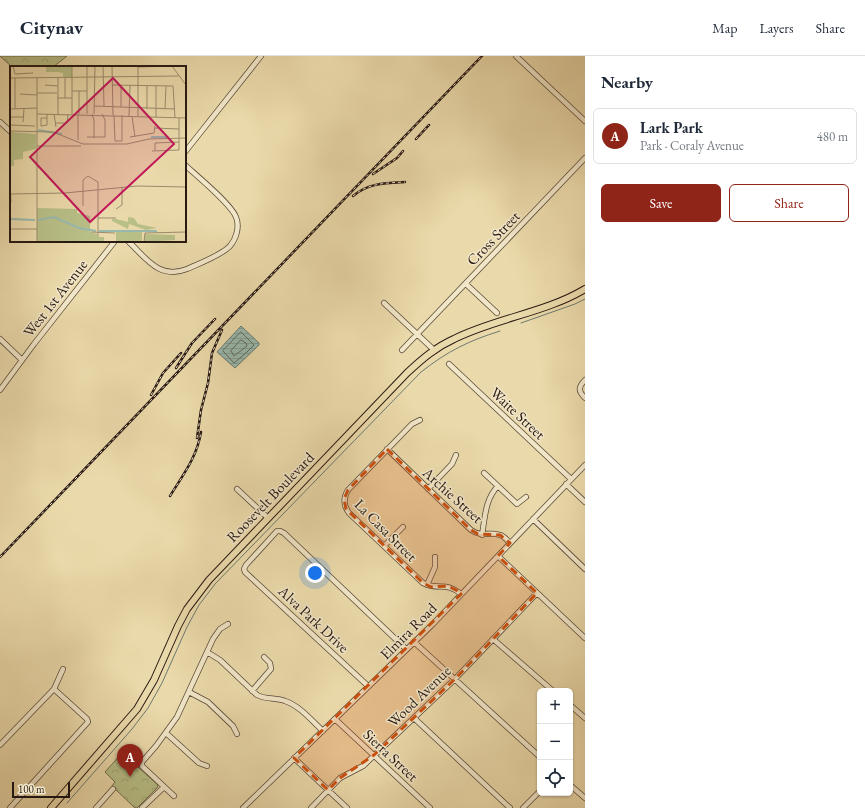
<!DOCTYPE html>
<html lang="en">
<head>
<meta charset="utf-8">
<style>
	:root { --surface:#fff; --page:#f2f2f3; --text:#1f2937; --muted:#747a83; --line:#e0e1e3; --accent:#8f2418 }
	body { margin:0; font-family:"EB Garamond",serif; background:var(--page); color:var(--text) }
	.controls { position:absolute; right:12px; bottom:12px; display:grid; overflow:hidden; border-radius:6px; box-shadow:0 1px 3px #0004 }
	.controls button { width:36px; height:36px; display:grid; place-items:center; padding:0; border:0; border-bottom:1px solid var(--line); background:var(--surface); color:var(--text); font:20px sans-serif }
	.scale { position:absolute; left:12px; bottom:10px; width:58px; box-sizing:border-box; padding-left:4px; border:2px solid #281913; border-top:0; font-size:11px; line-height:14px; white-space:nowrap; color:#281913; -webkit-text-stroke:3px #f1e6c8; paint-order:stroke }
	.you { position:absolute; left:315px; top:517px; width:14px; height:14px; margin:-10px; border:3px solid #fff; border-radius:50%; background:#1a73e8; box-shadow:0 0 0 6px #1a73e833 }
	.badge { display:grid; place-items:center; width:26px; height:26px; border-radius:50%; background:var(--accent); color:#fff; font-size:13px; font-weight:700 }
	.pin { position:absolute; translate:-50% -33px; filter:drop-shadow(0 1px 2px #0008) }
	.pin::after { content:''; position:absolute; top:21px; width:14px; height:12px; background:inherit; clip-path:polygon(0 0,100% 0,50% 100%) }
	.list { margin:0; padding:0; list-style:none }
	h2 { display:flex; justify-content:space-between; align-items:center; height:52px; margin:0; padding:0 16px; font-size:17px }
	h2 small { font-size:13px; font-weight:400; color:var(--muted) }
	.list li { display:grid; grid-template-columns:26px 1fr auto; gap:12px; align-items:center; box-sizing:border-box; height:56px; margin:0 8px 8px; padding:0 8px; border:1px solid var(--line); border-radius:6px }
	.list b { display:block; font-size:15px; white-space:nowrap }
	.list p { margin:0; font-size:13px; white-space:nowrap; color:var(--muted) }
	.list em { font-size:13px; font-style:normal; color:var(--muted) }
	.actions { display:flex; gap:8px; padding:12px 16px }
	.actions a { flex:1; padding:9px 0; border:1px solid var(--accent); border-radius:6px; text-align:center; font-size:14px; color:var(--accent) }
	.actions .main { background:var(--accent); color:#fff }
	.icon { flex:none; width:22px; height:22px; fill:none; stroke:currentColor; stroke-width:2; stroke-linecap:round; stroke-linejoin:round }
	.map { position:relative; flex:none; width:585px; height:752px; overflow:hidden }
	header { display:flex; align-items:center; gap:24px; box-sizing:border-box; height:56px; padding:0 20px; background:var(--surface); border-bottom:1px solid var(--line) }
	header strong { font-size:19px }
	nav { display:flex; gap:22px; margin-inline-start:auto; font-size:14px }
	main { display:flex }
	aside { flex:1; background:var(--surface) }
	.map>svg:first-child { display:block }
</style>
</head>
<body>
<header>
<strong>Citynav</strong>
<nav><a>Map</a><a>Layers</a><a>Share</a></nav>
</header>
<main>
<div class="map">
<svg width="585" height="752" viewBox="0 0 585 752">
	<defs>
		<pattern id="park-crowns" width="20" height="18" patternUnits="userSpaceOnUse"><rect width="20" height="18" fill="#b8bf87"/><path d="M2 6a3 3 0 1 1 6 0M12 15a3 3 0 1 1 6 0" fill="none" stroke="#9ea474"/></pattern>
		<pattern id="water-rules" width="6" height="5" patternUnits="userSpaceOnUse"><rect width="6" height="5" fill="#98b9ae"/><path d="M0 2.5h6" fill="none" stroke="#839e95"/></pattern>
	</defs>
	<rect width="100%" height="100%" fill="#ead9aa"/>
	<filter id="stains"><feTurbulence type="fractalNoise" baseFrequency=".005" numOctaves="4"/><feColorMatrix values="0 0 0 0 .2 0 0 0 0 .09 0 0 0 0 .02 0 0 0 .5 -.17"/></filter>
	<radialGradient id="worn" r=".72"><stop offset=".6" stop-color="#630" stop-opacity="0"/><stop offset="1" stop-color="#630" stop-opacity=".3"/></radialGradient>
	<path fill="url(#park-crowns)" stroke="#706c4d" d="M0 0H67L53 11H12Z
		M122 697 135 708H137L138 711 158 729 157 732 137 752H135L112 730 115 726 105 716Z"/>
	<path fill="url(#water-rules)" stroke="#6b7970" d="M241 270 259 287V289L235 312 217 296Z"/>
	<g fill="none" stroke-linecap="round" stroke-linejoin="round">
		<path stroke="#606960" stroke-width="1" d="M241 276 254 289 247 296 234 307 223 295Z
			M241 284 246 287 247 290 234 300 231 295Z"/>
		<path stroke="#6b7970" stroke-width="1" d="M521 267 575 248 585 243
			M67 747 132 673 148 652 162 627 187 571 199 549 215 528 421 316C448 295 468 285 500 275"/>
		<g stroke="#584939" stroke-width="6">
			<path id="minor" d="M516 0 585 65
				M0 66 11 76
				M185 96 261 0
				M128 185C146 202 159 224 187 213 198 208 222 199 230 190 236 183 240 171 236 161 231 148 197 120 185 109
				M466 228 497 257
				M384 247 434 294
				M0 283 22 304
				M402 294 585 102
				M449 308 571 423
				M585 324C578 331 578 335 585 342
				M0 334 34 288 115 185
				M420 364 412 368 348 434C343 442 343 449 349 457L423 527C439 535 446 525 461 538
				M387 393 471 474C483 482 489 475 500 479 504 480 507 484 510 487
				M484 417 517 448 526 441
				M566 428 585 446
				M237 433 268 462
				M428 433 452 408 456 399
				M533 463 585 513
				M482 479C485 462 485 443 498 430
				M384 490 403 471
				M498 500 585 582
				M427 529 435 511V501
				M493 583 553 635
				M414 586 540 701
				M207 596 220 604 257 639C266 644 276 641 285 645 300 650 311 664 323 675
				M368 630 245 516 244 513 246 509 277 475H280L284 477 406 593
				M252 635 271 613 270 607 264 601
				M189 636 208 646 233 670 237 678
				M570 649 585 662
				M414 662 510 752
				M335 663 430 752
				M166 677 199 707 207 710
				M0 689 54 633 63 613
				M294 702 347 752
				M570 729 585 742
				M174 740 142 710V706L156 690 177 661 213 583 220 573 228 568
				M10 752 88 666 87 663 54 633
				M96 752 113 733
				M142 752 164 731
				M243 752 433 568 585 409
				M311 752 340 722 363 710 455 623 537 537
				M523 752 540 735"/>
		</g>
		<g stroke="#281913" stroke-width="8">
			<path id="major" d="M51 752 137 653 154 624 178 570 187 553 209 524 407 317C422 303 436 291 454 283 496 262 545 257 585 233"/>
		</g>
		<use href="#minor" stroke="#f1e6c8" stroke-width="4.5"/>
		<use href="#major" stroke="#ead9aa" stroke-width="6"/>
		<g stroke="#281913" stroke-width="2.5">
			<path id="rail" d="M416 83 429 69
				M373 118 397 102 403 95
				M353 140C368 127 386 127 405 126
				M176 312 192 287 215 263
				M151 339 163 317 181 297
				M197 382 201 354 208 327 212 297 222 274
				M170 440C183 419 197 401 201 376
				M0 501 482 0"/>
		</g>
		<use href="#rail" stroke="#f1e6c8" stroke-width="1" stroke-dasharray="3" stroke-linecap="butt"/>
	</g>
	<path fill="#cb4f0d" fill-opacity="0.2" stroke="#cb4f0d" stroke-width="3" stroke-dasharray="8 5" stroke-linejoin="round" d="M387 393 471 474 478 478 500 479 510 487 498 500 537 537 455 623 374 699 340 722 328 734 294 702 462 537 448 530 431 531 423 527 346 453 344 443 348 434Z"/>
	<g text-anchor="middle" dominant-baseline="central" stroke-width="3" stroke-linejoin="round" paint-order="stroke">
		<g font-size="15" fill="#281913" stroke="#f1e6c8">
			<text transform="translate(493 182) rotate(-46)">Cross Street</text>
			<text transform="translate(55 242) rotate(-52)">West 1st Avenue</text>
			<text transform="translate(518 357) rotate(43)">Waite Street</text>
			<text transform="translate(453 439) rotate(42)">Archie Street</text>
			<text transform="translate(270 441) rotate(-46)">Roosevelt Boulevard</text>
			<text transform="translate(386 474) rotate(45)">La Casa Street</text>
			<text transform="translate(314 563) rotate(43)">Alva Park Drive</text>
			<text transform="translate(408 575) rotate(-45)">Elmira Road</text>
			<text transform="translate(419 640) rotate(-44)">Wood Avenue</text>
			<text transform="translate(391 699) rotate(43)">Sierra Street</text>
		</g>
	</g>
	<g transform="translate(10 10)">
		<rect width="176" height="176" fill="#ead9aa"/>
		<path d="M0 66 26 68V83L13 86V93L4 94V100H0Z" fill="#b8bf87"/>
		<path d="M118 151 124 152 128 158 147 162 136 164 119 158 118 163 102 155V153H106L118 156Z" fill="#b8bf87"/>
		<path d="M36 0H62V12L53 11V7L48 6H36ZM27 142 67 143V147L80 150V166L87 168V171H94V176H27ZM106 166H132V176H106ZM135 168 165 169V174L134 176Z" fill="#b8bf87"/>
		<path fill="none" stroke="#98b9ae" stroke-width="2" d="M28 64 52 68M141 71H157M0 153 25 154M28 154 44 151 69 162 86 165M89 165H147"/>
		<path fill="none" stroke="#9c8c6e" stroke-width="1" d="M3 0 5 8 23 7M93 0 94 40M102 0 103 49M162 0 176 19M128 1 162 0M0 12 169 10M5 12V43M48 12V48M35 19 48 20M102 19 163 20 165 52M137 20V43M62 25H77M27 27H47M10 28 27 29M47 32H62M55 32V12M84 40 165 43M111 41V19M0 43 27 42M155 43 156 20M27 48 176 52M44 48 46 61M62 48V0M69 48V25M77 48V0M82 48 84 54V72M84 48 85 0M104 49 105 75H112V49M119 50 120 19M122 50 125 71M128 50V0M0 51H13M146 51V20M37 52H31V60L37 59V48M13 56 14 43M45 57H57L58 48M0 59 25 60M145 62 169 63M0 65 43 66 73 78H117L139 73 176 72M77 71H95V54L92 48M120 71 144 67 145 60M68 74V48M27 80H71M145 84V77L169 76M142 85 169 84V52M0 117 1 136M0 128 55 127 127 120 176 121M73 140V114L78 110 88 116V171M106 143 112 139V122M88 152H106M0 163H27M81 166 105 167M27 176V12M134 176 135 167 176 166"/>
		<path fill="#c2185b" fill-opacity="0.15" stroke="#c2185b" stroke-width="2" d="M103 12 164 78 80 156 20 91Z"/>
		<rect width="176" height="176" fill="none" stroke="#281913" stroke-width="2"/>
	</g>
	<rect width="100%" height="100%" filter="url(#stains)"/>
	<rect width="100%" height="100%" fill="url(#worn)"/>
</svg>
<div class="controls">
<button>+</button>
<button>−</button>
<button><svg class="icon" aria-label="locate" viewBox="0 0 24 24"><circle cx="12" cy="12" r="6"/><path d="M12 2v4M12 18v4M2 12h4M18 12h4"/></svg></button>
</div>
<div class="scale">100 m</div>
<div class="you"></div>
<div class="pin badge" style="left:130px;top:721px">A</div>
</div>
<aside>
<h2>Nearby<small></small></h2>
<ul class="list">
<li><span class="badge">A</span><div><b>Lark Park</b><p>Park · Coraly Avenue</p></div><em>480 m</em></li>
</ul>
<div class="actions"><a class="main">Save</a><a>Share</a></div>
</aside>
</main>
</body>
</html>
